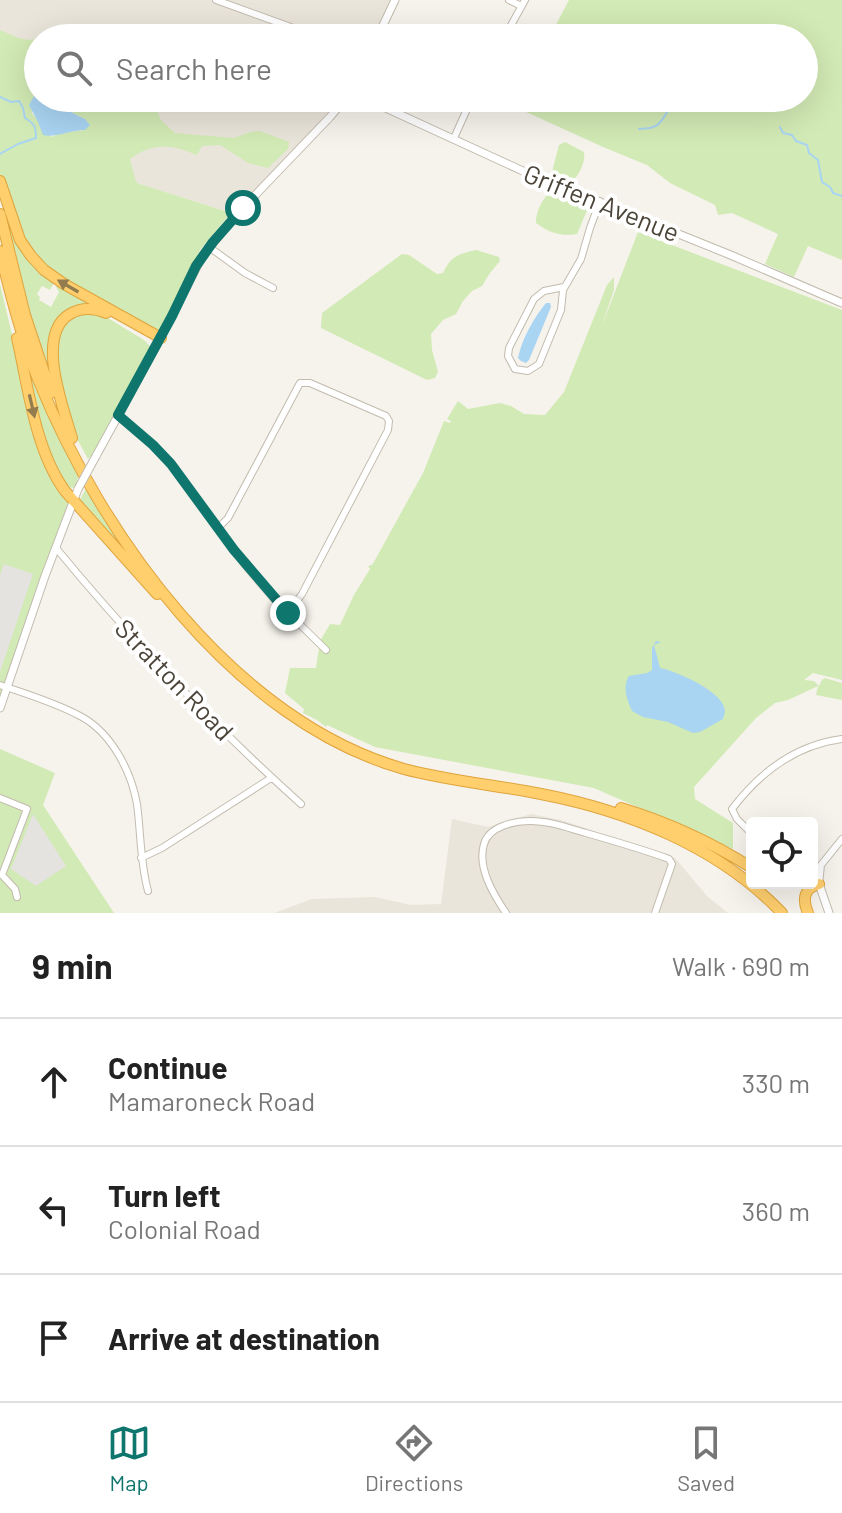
<!DOCTYPE html>
<html lang="en">
<head>
<meta charset="utf-8">
<style>
	:root { --surface:#fff; --page:#f2f2f2; --text:#222; --muted:#767676; --line:#e0e0e0; --accent:#0f766e }
	body { margin:0; font-family:Barlow,sans-serif; background:var(--page); color:var(--text) }
	.controls { position:absolute; right:24px; bottom:24px; display:grid; overflow:hidden; border-radius:8px; box-shadow:0 8px 32px #0002 }
	.controls button { width:72px; height:72px; display:grid; place-items:center; padding:0; border:0; border-bottom:2px solid var(--line); background:var(--surface); color:var(--text); font:40px sans-serif }
	.stop { position:absolute; width:24px; height:24px; margin:-18px; border:6px solid #0f766e; border-radius:50%; background:#fff }
	.stop.end { background:#0f766e; border-color:#fff; box-shadow:0 2px 8px #0008 }
	.list { margin:0; padding:0; list-style:none }
	h2 { display:flex; justify-content:space-between; align-items:center; height:104px; margin:0; padding:0 32px; font-size:34px }
	h2 small { font-size:26px; font-weight:400; color:var(--muted) }
	.list li { display:grid; grid-template-columns:52px 1fr auto; gap:24px; align-items:center; box-sizing:border-box; height:128px; padding:0 32px; border-top:2px solid var(--line) }
	.list b { display:block; font-size:30px; white-space:nowrap }
	.list p { margin:0; font-size:26px; white-space:nowrap; color:var(--muted) }
	.list em { font-size:26px; font-style:normal; color:var(--muted) }
	.icon { flex:none; width:44px; height:44px; fill:none; stroke:currentColor; stroke-width:2; stroke-linecap:round; stroke-linejoin:round }
	.map { position:relative; flex:none; width:842px; height:913px; overflow:hidden }
	.search { position:absolute; background:var(--surface); box-shadow:0 8px 32px #0002; left:24px; right:24px; top:24px; height:88px; display:flex; align-items:center; gap:20px; box-sizing:border-box; padding:0 28px; border-radius:44px; color:var(--muted); font-size:30px }
	.sheet { height:488px; background:var(--surface) }
	nav { display:flex; justify-content:space-around; align-items:center; box-sizing:border-box; height:112px; border-top:2px solid var(--line); background:var(--surface); font-size:22px; color:var(--muted) }
	nav a { display:grid; justify-items:center; gap:4px }
	nav .on { color:var(--accent) }
	.map>svg:first-child { display:block }
</style>
</head>
<body>
<div class="map">
<svg width="842" height="913" viewBox="0 0 842 913">
	<rect width="100%" height="100%" fill="#f6f3ec"/>
	<path fill="#eae5da" d="M0 0H391L373 38H38L0 68Z
		M98 98H340L313 129 231 213 115 176Z
		M531 814 561 820 675 858 707 896 728 913H274L312 899 375 897 411 905 441 904 452 819 488 827Z"/>
	<path fill="#d2eab5" d="M569 0H842V260L808 246 794 277 765 264 778 234 732 213 718 215 715 205 670 183 647 165 603 147 513 106 517 98H804V38H549Z
		M83 27 89 32 88 38H38V96L34 97 32 113 51 137 61 133 85 130V119L42 98H154L153 100 161 120 175 133 234 138 250 132 260 131 289 142 288 149 268 168 248 163 220 145 202 146 197 155C171 144 153 142 130 159L135 179 137 183 231 213 200 250 162 330 157 331 49 270 26 243 0 176V30L18 38 30 40Z
		M190 98H259L262 106C246 118 207 105 190 98Z
		M565 142 584 152C586 161 579 176 571 182L552 172 559 145Z
		M556 189 586 201 588 208 577 234C561 237 548 232 536 223 536 210 544 194 556 189Z
		M1 197 10 223 55 281 50 290 42 286 37 294 40 297 39 300 51 307 59 292 56 287 58 283 96 304 61 317 52 374H49L30 320Z
		M638 232 842 310V680L813 673 804 680 814 681 819 686 822 680 825 678 842 683V700L816 695 818 686 788 700 775 703 756 718 694 787 695 799 733 823V849L594 788 375 747 327 725 326 727 317 720 303 713 304 709 285 693 290 668H316L320 641 330 624 340 625 354 595 370 569 368 566 372 565 375 560 423 473 444 421 450 423 451 421 447 419 458 401 468 409 500 403 511 406 524 414 545 415 564 392 607 285 614 277V290L601 328Z
		M476 250 499 257 500 261 490 273 482 286 472 291 463 301 456 314 443 320 431 334 432 350 438 372 435 378 427 380 321 328 322 313 402 254 409 255 437 274 443 273C451 256 458 254 476 250Z
		M0 284 40 452 53 482 66 498 68 505 0 696Z
		M89 311 103 315 144 340 150 346V351L95 451 88 459C84 452 80 444 76 437 67 414 44 338 65 320 70 316 82 314 89 311Z
		M30 374 61 444 80 473 77 480 78 485 75 488 66 487 62 482 41 434Z
		M88 485 137 565 79 501Z
		M0 749 55 773 43 805 114 913H0Z"/>
	<path fill="#e5e3e0" d="M4 564 33 574 0 672V575Z
		M33 814 66 866 36 886 11 869Z"/>
	<path fill="#a9d4f2" d="M34 96H38V98H42L85 119 90 125 85 130C71 130 55 138 43 135L38 122 29 105Z
		M546 303H550L551 307 529 360 526 363 521 361 518 358C522 338 534 318 546 303Z
		M656 641 661 642 654 645 660 668C676 671 719 690 724 707 726 712 724 715 723 719L700 732 693 733 668 722 643 717 632 711C627 700 622 687 629 676L647 673 652 670V648Z"/>
	<g fill="none" stroke-linecap="round" stroke-linejoin="round">
		<path stroke="#a9d4f2" stroke-width="2" d="M0 97 11 102 19 101 23 108 25 118C35 124 36 127 36 138L18 144 0 154
			M780 127 783 133 792 135 796 141 807 145 809 153 818 160 822 182 830 187 833 193 842 196
			M639 129C644 128 649 129 653 127 661 126 671 106 673 98"/>
		<g stroke="#c2bbae" stroke-width="8">
			<path id="minor" d="M216 0 321 38
				M509 0 521 6
				M504 38 525 0
				M454 138 472 98
				M209 247 245 273 273 288
				M564 287 544 291 534 299 509 348 508 356 515 369 528 371 539 364 561 310 563 290 581 259 590 228 600 201
				M118 415 153 445 171 464 245 565 275 600 326 650
				M218 528 228 518 300 383H310L386 416 389 421 388 430 302 594 288 613
				M56 548C131 639 213 725 301 804
				M0 685C25 693 59 704 82 717 112 734 131 771 137 804 141 834 140 862 148 891
				M0 798 27 809 2 875 15 889 17 897
				M752 834 737 819 732 809C760 772 796 745 842 739
				M141 858 162 848 271 778
				M819 884 821 865 842 839
				M506 913C493 894 477 867 484 844 489 826 515 821 531 821 550 821 568 828 586 833 614 841 642 849 669 859L672 864 655 913"/>
		</g>
		<g stroke="#c2bbae" stroke-width="9">
			<path id="tertiary" d="M377 38 395 0
				M364 98 525 172 733 256 842 303
				M96 456 158 343 203 255 239 212 330 117 346 98
				M0 708 45 576 78 489
				M819 884 829 913"/>
		</g>
		<g stroke="#e0a43c" stroke-width="12">
			<path id="motorway" d="M0 181 20 240 31 256 44 270 64 284 161 338
				M0 214 25 315 51 393
				M0 251C10 294 21 337 38 379 101 535 234 721 404 769 449 781 496 785 541 794 629 811 719 847 782 913
				M17 338C28 386 35 450 65 491L157 594
				M72 438C63 407 35 334 70 314 82 307 94 308 106 313
				M621 808C667 822 711 842 752 868
				M808 913C802 899 804 888 819 884"/>
		</g>
		<use href="#minor" stroke="#fff" stroke-width="6"/>
		<use href="#tertiary" stroke="#fff" stroke-width="7"/>
		<use href="#motorway" stroke="#ffcf6e" stroke-width="10"/>
		<g stroke="#c2bbae" stroke-width="9" stroke-linecap="butt">
			<path id="tertiary-bridge" d="M78 489 96 456"/>
		</g>
		<use href="#tertiary-bridge" stroke="#fff" stroke-width="7"/>
	</g>
	<defs><path id="oneway-solid" d="M-6-.8H1V-3.2L6.5 0L1 3.2V.8H-6Z" transform="scale(2)"/></defs>
	<g fill="#937c4e">
		<use href="#oneway-solid" transform="translate(68 286) rotate(-150)"/>
		<use href="#oneway-solid" transform="translate(32 406) rotate(77)"/>
	</g>
	<g fill="none" stroke-linecap="round" stroke-linejoin="round">
		<path stroke="#0f766e" stroke-width="10" d="M243 208 213 242 196 266 172 316 118 415 153 445 171 464 234 550 288 613"/>
	</g>
	<g text-anchor="middle" dominant-baseline="central" stroke-width="8" stroke-linejoin="round" paint-order="stroke">
		<g font-size="26" fill="#4b4439" stroke="#fff">
			<text transform="translate(602 202) rotate(22)">Griffen Avenue</text>
			<text transform="translate(175 679) rotate(46)">Stratton Road</text>
		</g>
	</g>
</svg>
<div class="controls">
<button><svg class="icon" aria-label="locate" viewBox="0 0 24 24"><circle cx="12" cy="12" r="6"/><path d="M12 2v4M12 18v4M2 12h4M18 12h4"/></svg></button>
</div>
<div class="stop" style="left:243px;top:208px"></div>
<div class="stop end" style="left:288px;top:613px"></div>
<div class="search"><svg class="icon" aria-label="search" viewBox="0 0 24 24"><circle cx="10" cy="10" r="6"/><path d="M15 15l6 6"/></svg>Search here</div>
</div>
<section class="sheet">
<h2>9 min<small>Walk · 690 m</small></h2>
<ul class="list">
<li><svg class="icon" aria-label="ahead" viewBox="0 0 24 24"><path d="M12 20V5M6 11l6-6 6 6"/></svg><div><b>Continue</b><p>Mamaroneck Road</p></div><em>330 m</em></li>
<li><svg class="icon" aria-label="left" viewBox="0 0 24 24"><path d="M17 20v-9H6M10 6l-5 5 5 5"/></svg><div><b>Turn left</b><p>Colonial Road</p></div><em>360 m</em></li>
<li><svg class="icon" aria-label="arrive" viewBox="0 0 24 24"><path d="M6 21V4h12l-3 4 3 4H6"/></svg><div><b>Arrive at destination</b></div></li>
</ul>
</section>
<nav>
<a class="on"><svg class="icon" aria-label="map" viewBox="0 0 24 24"><path d="M3 6l6-2 6 2 6-2v14l-6 2-6-2-6 2zM9 4v14M15 6v14"/></svg>Map</a>
<a><svg class="icon" aria-label="directions" viewBox="0 0 24 24"><path d="M12 3l9 9-9 9-9-9zM9 14v-3h6M13 9l2 2-2 2"/></svg>Directions</a>
<a><svg class="icon" aria-label="saved" viewBox="0 0 24 24"><path d="M7 4h10v16l-5-4-5 4z"/></svg>Saved</a>
</nav>
</body>
</html>
